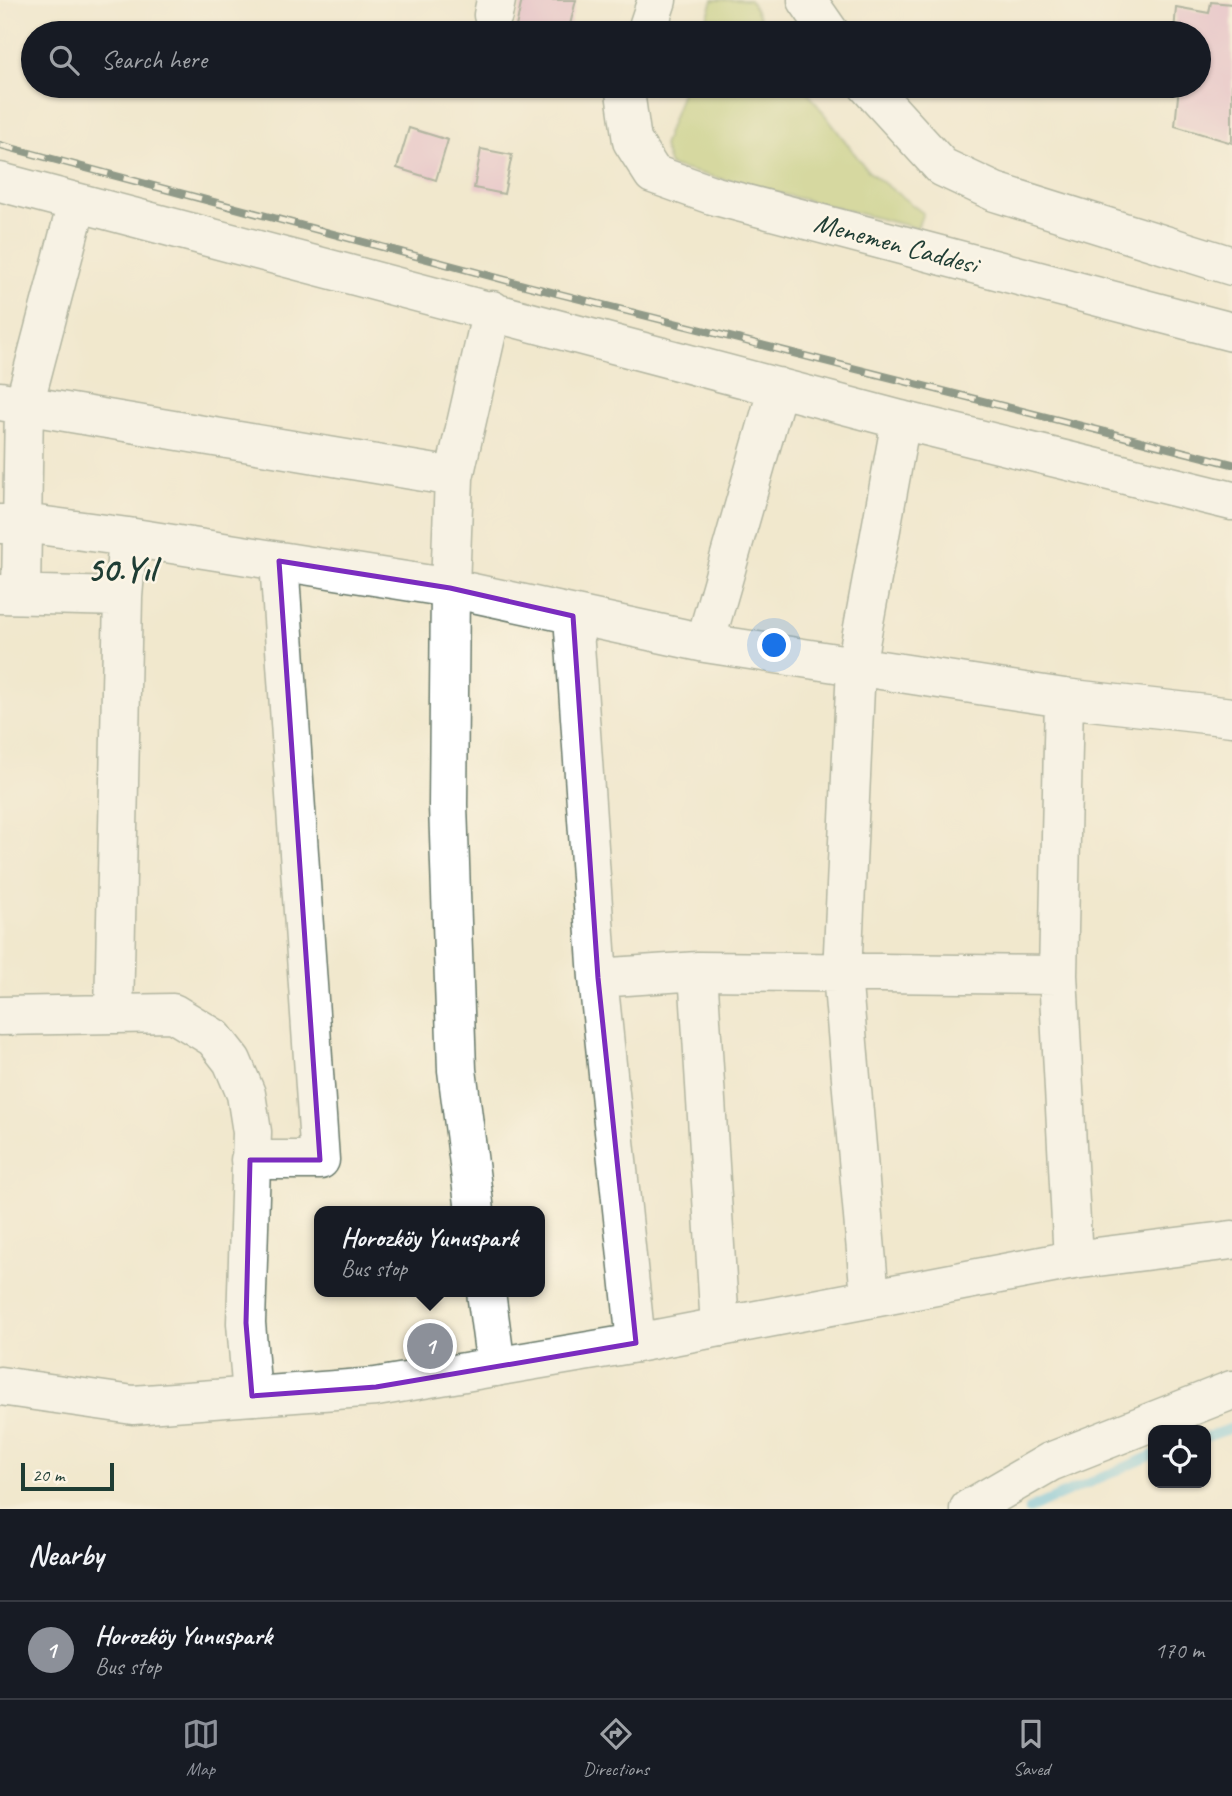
<!DOCTYPE html>
<html lang="en">
<head>
<meta charset="utf-8">
<style>
	:root { --surface:#171b24; --page:#242831; --text:#f1f3f6; --muted:#9ea1a6; --line:#363941; --accent:#8c9099 }
	body { margin:0; font-family:Caveat,sans-serif; background:var(--page); color:var(--text) }
	.controls { position:absolute; right:21px; bottom:21px; display:grid; overflow:hidden; border-radius:14px; box-shadow:0 2px 5px #0004 }
	.controls button { width:63px; height:63px; display:grid; place-items:center; padding:0; border:0; border-bottom:2px solid var(--line); background:var(--surface); color:var(--text); font:35px sans-serif }
	.scale { position:absolute; left:21px; bottom:18px; width:93px; box-sizing:border-box; padding-left:7px; border:4px solid #1f3d34; border-top:0; font-size:19px; line-height:24px; white-space:nowrap; color:#1f3d34; -webkit-text-stroke:5px #fcf5e5; paint-order:stroke }
	.you { position:absolute; left:775px; top:646px; width:24px; height:24px; margin:-18px; border:5px solid #fff; border-radius:50%; background:#1a73e8; box-shadow:0 0 0 10px #1a73e833 }
	.badge { display:grid; place-items:center; width:46px; height:46px; border-radius:50%; background:var(--accent); color:#fff; font-size:23px; font-weight:700 }
	.pin { position:absolute; translate:-50% -50%; border:4px solid #fff; box-shadow:0 2px 7px #0006 }
	.popup { position:absolute; left:314px; top:1206px; width:231px; height:91px; box-sizing:border-box; display:grid; place-content:center; border-radius:14px; background:var(--surface); filter:drop-shadow(0 2px 5px #0005); font-size:23px; white-space:nowrap; color:var(--muted) }
	.popup b { font-size:26px; color:var(--text) }
	.popup::after { content:''; position:absolute; left:50%; top:100%; margin-left:-14px; border:14px solid transparent; border-top-color:var(--surface) }
	.list { margin:0; padding:0; list-style:none }
	h2 { display:flex; justify-content:space-between; align-items:center; height:91px; margin:0; padding:0 28px; font-size:30px }
	h2 small { font-size:23px; font-weight:400; color:var(--muted) }
	.list li { display:grid; grid-template-columns:46px 1fr auto; gap:21px; align-items:center; box-sizing:border-box; height:98px; padding:0 28px; border-top:2px solid var(--line) }
	.list b { display:block; font-size:26px; white-space:nowrap }
	.list p { margin:0; font-size:23px; white-space:nowrap; color:var(--muted) }
	.list em { font-size:23px; font-style:normal; color:var(--muted) }
	.icon { flex:none; width:38px; height:38px; fill:none; stroke:currentColor; stroke-width:2; stroke-linecap:round; stroke-linejoin:round }
	.map { position:relative; flex:none; width:1232px; height:1509px; overflow:hidden }
	.search { position:absolute; background:var(--surface); box-shadow:0 2px 5px #0004; left:21px; right:21px; top:21px; height:77px; display:flex; align-items:center; gap:18px; box-sizing:border-box; padding:0 24px; border-radius:38px; color:var(--muted); font-size:26px }
	.sheet { height:189px; background:var(--surface) }
	nav { display:flex; justify-content:space-around; align-items:center; box-sizing:border-box; height:98px; border-top:2px solid var(--line); background:var(--surface); font-size:19px; color:var(--muted) }
	nav a { display:grid; justify-items:center; gap:4px }
	nav .on { color:var(--accent) }
	.map>svg:first-child { display:block }
</style>
</head>
<body>
<div class="map">
<svg width="1232" height="1509" viewBox="0 0 1232 1509">
	<rect width="100%" height="100%" fill="#fcf5e5"/>
	<filter id="ink" filterUnits="userSpaceOnUse"><feTurbulence type="fractalNoise" baseFrequency=".0143" numOctaves="2"/><feDisplacementMap in="SourceGraphic" scale="14" xChannelSelector="R" yChannelSelector="G"/><feConvolveMatrix kernelMatrix="1 2 1 2 8 2 1 2 1" color-interpolation-filters="sRGB"/></filter>
	<filter id="wash" filterUnits="userSpaceOnUse"><feTurbulence type="fractalNoise" baseFrequency=".00686" numOctaves="4" result="noise"/><feDisplacementMap in="SourceGraphic" scale="28" xChannelSelector="R" yChannelSelector="G"/><feGaussianBlur stdDeviation="1.57" result="paint"/><feColorMatrix in="noise" values="0 0 0 0 0 0 0 0 0 0 0 0 0 0 0 0 0 1.4 0 .05"/><feComposite in="paint" operator="in"/></filter>
	<g filter="url(#wash)">
		<rect width="100%" height="100%" fill="#f1e8cd"/>
		<path fill="#b5c669" stroke="#6a824e" stroke-width="2" d="M713 0H750L768 33H702Z
			M684 86H803L868 171 923 213 917 228 670 166 663 146Z"/>
		<g fill="none" stroke-linecap="round" stroke-linejoin="round">
			<path stroke="#66c2e4" stroke-width="10" d="M1206 1437 1232 1428
				M1029 1509 1153 1455"/>
		</g>
		<g id="blocks">
			<path fill="#e1a9c8" d="M522 0H576L568 33 515 31Z
				M1211 2 1232 4V143L1175 126 1179 86H1199V33H1174L1176 7 1209 13Z
				M409 128 448 140 436 180 397 168Z
				M481 149 512 155 504 194 474 188Z"/>
		</g>
	</g>
	<g filter="url(#ink)">
		<use href="#blocks" fill-opacity="0" stroke="#68796a" stroke-width="2"/>
		<g fill="none" stroke-linecap="round" stroke-linejoin="round">
			<g stroke="#68796a" stroke-width="41">
				<path id="minor" d="M493 15 496 0
					M0 182 901 420 1232 501
					M0 401 454 477
					M0 524 23 523 128 537 450 588 705 643 1064 698 1232 717
					M21 593 24 405 77 203
					M0 594 123 597
					M573 616 598 978 636 1343
					M705 643 778 387
					M1064 698 1058 975 1073 1260
					M698 971 720 1327
					M598 978 698 971 1058 975
					M114 1014 123 597 128 537
					M0 1016 173 1013 214 1038 232 1061 246 1094 252 1132 246 1323 252 1396
					M250 1160H320L279 561
					M475 1211 457 1070 448 805 450 588 454 477 492 310
					M486 1292 496 1367
					M870 1297 842 974 856 666 901 420"/>
			</g>
			<g stroke="#68796a" stroke-width="41">
				<path id="major" d="M807 0 830 33
					M646 33 657 0
					M627 86 625 92 632 141 653 174 712 195 1232 332
					M868 86 942 167 995 192 1232 266
					M0 1386 133 1405 376 1387 636 1343 1073 1260 1232 1240
					M969 1509 1050 1462 1232 1390"/>
			</g>
			<use href="#minor" stroke="#fff" stroke-width="38"/>
			<use href="#major" stroke="#fff" stroke-width="38"/>
			<g stroke="#1f3d34" stroke-width="8">
				<path id="rail" d="M0 145 528 286 1232 464"/>
			</g>
			<use href="#rail" stroke="#fcf5e5" stroke-width="5" stroke-dasharray="16" stroke-linecap="butt"/>
		</g>
	</g>
	<path d="M0 0H1232V1509H0ZM279 561 450 588 573 616 598 978 636 1343 376 1387 252 1396 246 1323 250 1160H320Z" fill="#f1e8cd" fill-opacity=".55" fill-rule="evenodd"/>
	<path fill="none" stroke="#7b2cbf" stroke-width="5" stroke-linejoin="round" d="M279 561 450 588 573 616 598 978 636 1343 376 1387 252 1396 246 1323 250 1160H320Z"/>
	<g text-anchor="middle" dominant-baseline="central" stroke-width="5" stroke-linejoin="round" paint-order="stroke">
		<g font-size="28" fill="#1f3d34" stroke="#fcf5e5">
			<text transform="translate(896 243) rotate(15)">Menemen Caddesi</text>
		</g>
		<g font-size="35" font-weight="bold" fill="#1f3d34" stroke="#fcf5e5">
			<text x="121" y="569">50.Yıl</text>
		</g>
	</g>
</svg>
<div class="controls">
<button><svg class="icon" aria-label="locate" viewBox="0 0 24 24"><circle cx="12" cy="12" r="6"/><path d="M12 2v4M12 18v4M2 12h4M18 12h4"/></svg></button>
</div>
<div class="scale">20 m</div>
<div class="you"></div>
<div class="pin badge" style="left:430px;top:1346px">1</div>
<div class="popup"><b>Horozköy Yunuspark</b>Bus stop</div>
<div class="search"><svg class="icon" aria-label="search" viewBox="0 0 24 24"><circle cx="10" cy="10" r="6"/><path d="M15 15l6 6"/></svg>Search here</div>
</div>
<section class="sheet">
<h2>Nearby<small></small></h2>
<ul class="list">
<li><span class="badge">1</span><div><b>Horozköy Yunuspark</b><p>Bus stop</p></div><em>170 m</em></li>
</ul>
</section>
<nav>
<a class="on"><svg class="icon" aria-label="map" viewBox="0 0 24 24"><path d="M3 6l6-2 6 2 6-2v14l-6 2-6-2-6 2zM9 4v14M15 6v14"/></svg>Map</a>
<a><svg class="icon" aria-label="directions" viewBox="0 0 24 24"><path d="M12 3l9 9-9 9-9-9zM9 14v-3h6M13 9l2 2-2 2"/></svg>Directions</a>
<a><svg class="icon" aria-label="saved" viewBox="0 0 24 24"><path d="M7 4h10v16l-5-4-5 4z"/></svg>Saved</a>
</nav>
</body>
</html>
